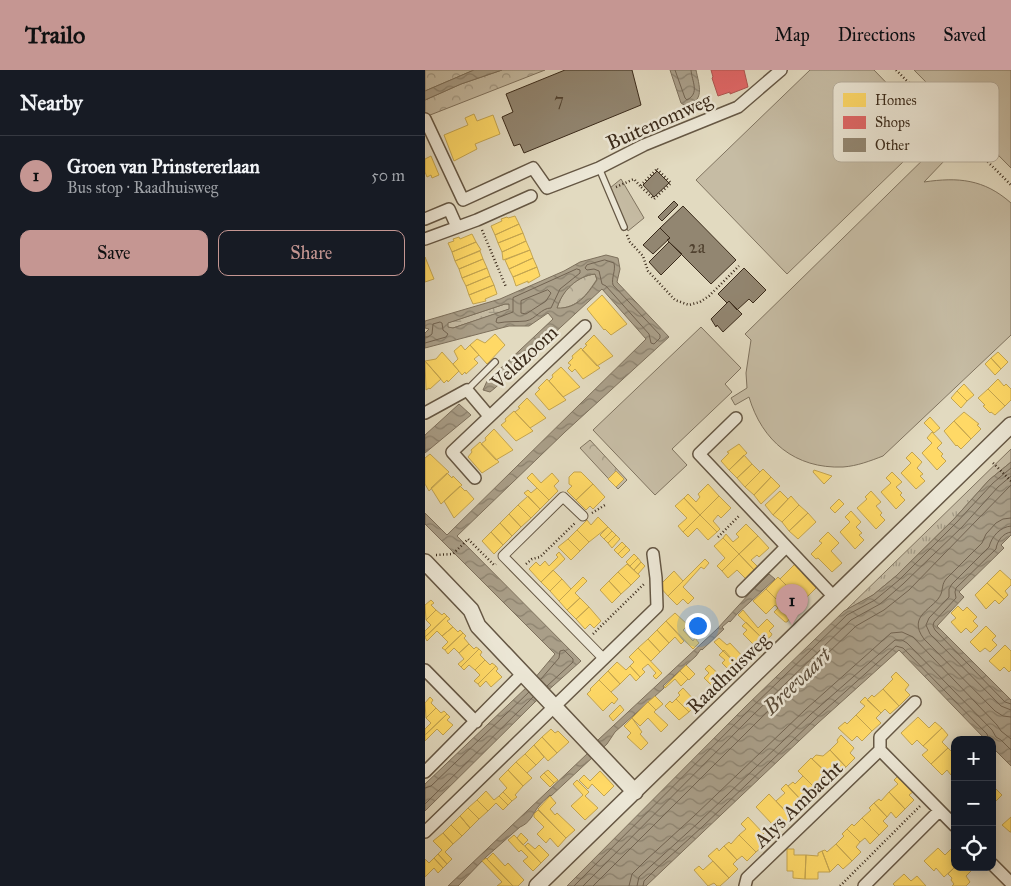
<!DOCTYPE html>
<html lang="en">
<head>
<meta charset="utf-8">
<style>
	:root { --surface:#171b24; --page:#242831; --text:#f1f3f6; --muted:#9ea1a6; --line:#363941; --accent:#c59692 }
	body { margin:0; font-family:"IM FELL Great Primer",serif; background:var(--page); color:var(--text) }
	.controls { position:absolute; right:15px; bottom:15px; display:grid; overflow:hidden; border-radius:10px; box-shadow:0 2px 12px #0003 }
	.controls button { width:45px; height:45px; display:grid; place-items:center; padding:0; border:0; border-bottom:1px solid var(--line); background:var(--surface); color:var(--text); font:25px sans-serif }
	.you { position:absolute; left:272px; top:555px; width:18px; height:18px; margin:-12px; border:4px solid #fff; border-radius:50%; background:#1a73e8; box-shadow:0 0 0 8px #1a73e833 }
	.badge { display:grid; place-items:center; width:32px; height:32px; border-radius:50%; background:var(--accent); color:#111; font-size:16px; font-weight:700 }
	.pin { position:absolute; translate:-50% -41px; filter:drop-shadow(0 1px 2px #0008) }
	.pin::after { content:''; position:absolute; top:26px; width:18px; height:15px; background:inherit; clip-path:polygon(0 0,100% 0,50% 100%) }
	.list { margin:0; padding:0; list-style:none }
	h2 { display:flex; justify-content:space-between; align-items:center; height:65px; margin:0; padding:0 20px; font-size:21px }
	h2 small { font-size:16px; font-weight:400; color:var(--muted) }
	.list li { display:grid; grid-template-columns:32px 1fr auto; gap:15px; align-items:center; box-sizing:border-box; height:80px; padding:0 20px; border-top:1px solid var(--line) }
	.list b { display:block; font-size:19px; white-space:nowrap }
	.list p { margin:0; font-size:16px; white-space:nowrap; color:var(--muted) }
	.list em { font-size:16px; font-style:normal; color:var(--muted) }
	.actions { display:flex; gap:10px; padding:15px 20px }
	.actions a { flex:1; padding:11px 0; border:1px solid var(--accent); border-radius:10px; text-align:center; font-size:18px; color:var(--accent) }
	.actions .main { background:var(--accent); color:#111 }
	.icon { flex:none; width:28px; height:28px; fill:none; stroke:currentColor; stroke-width:2; stroke-linecap:round; stroke-linejoin:round }
	.map { position:relative; flex:none; width:586px; height:816px; overflow:hidden }
	header { display:flex; align-items:center; gap:30px; box-sizing:border-box; height:70px; padding:0 25px; background:var(--accent); color:#111 }
	header strong { font-size:24px }
	nav { display:flex; gap:28px; margin-inline-start:auto; font-size:18px }
	main { display:flex }
	aside { flex:1; background:var(--surface) }
	.map>svg:first-child { display:block }
</style>
</head>
<body>
<header>
<strong>Trailo</strong>
<nav><a>Map</a><a>Directions</a><a>Saved</a></nav>
</header>
<main>
<aside>
<h2>Nearby<small></small></h2>
<ul class="list">
<li><span class="badge">1</span><div><b>Groen van Prinstererlaan</b><p>Bus stop · Raadhuisweg</p></div><em>50 m</em></li>
</ul>
<div class="actions"><a class="main">Save</a><a>Share</a></div>
</aside>
<div class="map">
<svg width="586" height="816" viewBox="0 0 586 816">
	<defs>
		<pattern id="grass-tufts" width="24" height="20" patternUnits="userSpaceOnUse" patternTransform="scale(1.25)"><rect width="24" height="20" fill="#c6bca4"/><path d="M3 7l-1-3M5 7V3M7 7l1-3M15 17l-1-3M17 17v-4M19 17l1-3" fill="none" stroke="#a29985"/></pattern>
		<pattern id="forest-crowns" width="20" height="18" patternUnits="userSpaceOnUse" patternTransform="scale(1.25)"><rect width="20" height="18" fill="#c6bca4"/><path d="M2 6a3 3 0 1 1 6 0M12 15a3 3 0 1 1 6 0" fill="none" stroke="#a29985"/></pattern>
		<pattern id="wetland-marsh" width="20" height="14" patternUnits="userSpaceOnUse" patternTransform="scale(1.25)"><rect width="20" height="14" fill="#c6bca4"/><path d="M1 5h8M5 5V1M11 12h8M15 12V8" fill="none" stroke="#a29985"/></pattern>
		<pattern id="water-waves" width="16" height="10" patternUnits="userSpaceOnUse" patternTransform="scale(1.25)"><rect width="16" height="10" fill="#a99e88"/><path d="M0 5q4-4 8 0t8 0" fill="none" stroke="#8b816e"/></pattern>
	</defs>
	<rect width="100%" height="100%" fill="#e2dac0"/>
	<filter id="stains"><feTurbulence type="fractalNoise" baseFrequency=".004" numOctaves="4"/><feColorMatrix values="0 0 0 0 .2 0 0 0 0 .09 0 0 0 0 .02 0 0 0 .5 -.17"/></filter>
	<radialGradient id="worn" r=".72"><stop offset=".6" stop-color="#630" stop-opacity="0"/><stop offset="1" stop-color="#630" stop-opacity=".3"/></radialGradient>
	<path fill="url(#grass-tufts)" stroke="#807460" d="M586 379V392L564 410 529 449 471 506 448 525 420 541Z"/>
	<path fill="url(#forest-crowns)" stroke="#807460" d="M0 0H49L0 21Z
		M77 0H120L0 47V30L36 14Z
		M170 204 172 209C161 226 153 237 132 239 136 221 152 206 170 204Z
		M165 370 202 410 193 419 155 378Z"/>
	<path fill="url(#wetland-marsh)" stroke="#807460" d="M80 234H84L85 239 28 258H23L22 253Z"/>
	<path fill="#c6bca4" stroke="#807460" d="M385 0H449L509 62 362 204 271 110Z
		M489 0H586V98Z
		M511 77 521 89 499 112C533 107 559 109 586 133V265L458 386C445 391 432 396 418 397 370 399 337 371 324 327L310 335 306 328 322 318 321 303 326 270 320 264Z
		M196 109 219 148 203 161 185 118Z
		M276 257 316 298 300 314 307 322 247 379 262 395 230 425 168 360Z"/>
	<path fill="url(#water-waves)" stroke="#7d705c" fill-rule="evenodd" d="M49 0H77L36 14 0 30V21Z
		M245 0H271C274 15 281 33 259 35L256 33Z
		M181 185 193 188 195 199 192 212 244 267 140 362 32 466 156 591 110 632 0 741V714L104 615 130 584 0 454V443L22 465 221 269 177 219 70 318 65 322 58 320 62 311 128 249 123 243 104 256H84L0 278V263L4 259 0 258V251L75 229 139 201 155 192ZM170 204 172 210C162 225 152 239 132 238 137 221 152 206 170 204ZM80 234H84V239L28 258 23 257V253Z
		M34 334 46 345 0 383V365Z
		M586 392V465L576 475 579 478 534 522 539 527 512 556 586 630V696L567 677V670H561L474 580 393 653 221 816H142L320 637 419 541 448 525 471 506 529 449 564 410Z
		M344 504 350 509 312 544 305 552 304 551 297 557 299 559 277 580 276 579 271 586 238 616 239 618 190 662 182 674 126 726 125 725C121 729 116 733 113 737 108 744 105 753 95 757L61 787 33 816H23L163 683 173 670 292 559 324 524Z"/>
	<path fill="#ffd966" stroke="#c4a550" d="M49 44 52 51 68 45 75 64 50 74 52 79 29 91 19 65 43 55 40 48Z
		M6 86 14 105 7 108 6 105 2 107 0 102V89Z
		M90 146 94 154 70 165 66 156 77 151 76 149 82 147 83 148Z
		M94 154 98 163 73 173 70 165Z
		M98 163 101 171 77 182 73 173Z
		M47 164 51 172 27 182 23 173 29 171 28 169 34 167 35 169Z
		M101 171 105 180 78 190 77 182Z
		M51 172 56 180 30 191 27 182Z
		M105 180 108 188 84 199 80 190Z
		M55 181 58 189 34 199 30 191Z
		M0 187 9 209 0 212Z
		M108 188 112 197 88 207 84 199Z
		M58 189 62 198 37 208 34 199Z
		M112 197 115 206 103 213V211L91 216 88 207Z
		M62 198 65 206 41 216 37 208Z
		M65 206 69 215 44 225 41 216Z
		M69 215 72 224 60 229 61 231 48 234 44 225Z
		M177 225 202 254 186 265 180 259 179 260 162 239Z
		M70 264 80 275 62 294 45 275 52 269 60 273Z
		M169 265 188 286 172 296 157 280 162 275 160 274Z
		M36 275 40 280 45 275 54 285 49 289 53 293 41 304 40 302 37 305 28 294 33 289 29 281Z
		M156 278 175 298 158 309 150 299 147 302 143 298 146 295 143 293 148 288 147 286Z
		M17 282 34 301 23 312 22 310 19 313 0 291 11 289Z
		M573 282 583 292 576 299 566 288Z
		M566 288 576 299 570 305 560 294Z
		M0 291 16 309 5 319 4 318 1 320Z
		M136 297 155 317 138 327 124 311 128 307 127 305Z
		M122 309 141 330 124 340 110 324 115 319 113 318Z
		M573 309 579 316 581 314 586 319V330L580 336 563 319Z
		M539 314 549 325 542 331 532 321Z
		M563 319 580 336 570 345 566 342 565 343 558 336 560 335 553 328Z
		M532 321 542 331 536 338 526 328Z
		M102 328 121 348 105 358 90 342 95 338 93 337Z
		M89 341 108 361 91 371 76 355 81 351 80 349Z
		M539 342 554 354 552 355 556 359 546 369 529 351Z
		M505 347 515 358 509 363 499 353Z
		M529 351 546 369 536 379 532 375 531 376 519 361Z
		M69 359 88 380 71 390 56 374 61 370 60 368Z
		M507 362 517 373 512 378 518 384 516 386 521 391 512 400 497 383 507 373 502 368Z
		M55 372 74 392 57 403 43 387 47 382 46 380Z
		M314 374 322 383 304 400 296 391 304 383 302 382Z
		M487 382 497 392 492 398 498 404 495 406 500 411 491 419 476 403 486 393 481 388Z
		M5 384 24 402 4 421 0 414V388Z
		M319 385 327 394 312 408 304 400Z
		M327 394 335 402 320 417 312 408Z
		M338 399 346 407 329 425 320 417Z
		M389 400 407 406 399 414 388 402Z
		M191 401 199 409 191 417 183 409Z
		M149 402H156L168 414 151 430 142 421 147 416 144 414V407Z
		M467 402 477 412 471 417 477 423 475 425 480 430 471 439 456 422 466 413 461 408Z
		M22 403 27 408 28 406 37 415 16 434 6 418Z
		M107 403 116 413 127 403 134 411 129 416 133 421 124 430 102 408Z
		M346 407 355 416 336 434 329 425Z
		M168 414 180 427 168 439 165 436 161 440 151 430Z
		M283 414 294 426 275 445 259 428 263 424 271 432 275 427 273 424Z
		M35 416 40 421 41 420 49 429 29 448 19 431Z
		M112 418 124 430 115 439 99 423 103 420 106 423Z
		M355 421 363 429 348 445 340 435Z
		M446 421 456 432 451 436 457 443 455 445 460 450 451 459 432 438 442 429 440 427Z
		M103 426 115 439 106 448 93 435Z
		M294 426 306 438 296 448 293 445 288 451 295 459 292 462 275 445Z
		M366 426 374 435 357 452 348 445Z
		M259 428 275 445 258 462 253 456 262 448 250 436Z
		M414 429 419 434 410 443 405 438Z
		M93 435 106 448 96 457 84 444Z
		M374 435 383 443 364 461 357 452Z
		M426 441 436 452 431 457 437 463 434 465 439 470 430 479 415 462 425 452 420 447Z
		M383 443 391 452 373 469 364 461Z
		M84 444 96 457 87 466 75 453Z
		M275 445 292 462 283 470 272 458 263 467 258 462Z
		M173 447 183 457 164 472 152 460 162 450 166 455Z
		M75 453 87 466 78 475 66 462Z
		M321 454 333 466 314 484 298 468 301 464 308 472 314 467 311 464Z
		M183 457 187 461 179 469 175 465Z
		M152 460 164 472 155 481 143 469Z
		M187 461 191 465 183 473 179 469Z
		M66 462 78 475 69 484 57 471Z
		M403 462 414 473 406 481 417 493 407 502 393 488 391 489 386 484 397 473 394 471Z
		M191 465 195 469 187 478 183 473Z
		M333 466 344 478 334 487 332 485 326 490 334 498 330 501 314 484Z
		M298 468 314 484 297 501 292 496 300 488 289 476Z
		M143 469 155 481 146 490 133 477Z
		M197 472 201 476 193 484 189 480Z
		M201 476 205 480 197 488 193 484Z
		M134 482 140 489 116 512 104 499 111 492 115 496 120 491 124 496 133 487 131 485Z
		M209 484 213 488 205 496 201 492Z
		M314 484 330 501 322 510 312 500 303 508 297 501Z
		M213 488 216 492 209 500 205 496Z
		M280 489 284 493 279 499 276 497 258 517 269 528 263 534 258 529 252 535 243 526Z
		M216 492 220 496 213 504 209 500Z
		M371 493 379 501 377 503 391 518 382 527 371 515 366 520 355 509Z
		M202 494 215 506 206 515 193 502Z
		M128 500 137 509 125 521 116 512Z
		M575 500 586 510V515L580 521 583 525 579 529 562 513Z
		M249 501 258 511 243 526 234 516Z
		M193 502 206 515 196 524 184 511Z
		M158 507 162 511 150 523 155 528 142 540 134 531Z
		M353 507 365 519 357 527 360 531 364 527 374 538 367 545 341 519Z
		M137 509 146 519 134 531 125 521Z
		M184 511 196 524 187 533 175 520Z
		M562 513 579 529 574 534 570 530 561 539 550 525Z
		M341 519 367 545 362 552H360L349 542 353 538 350 535 341 544 328 531Z
		M155 528 164 537 151 549 142 540Z
		M6 530 9 533 6 535 11 540 1 550 0 535Z
		M533 536 538 541 542 537 552 547 548 551 553 556 546 563 541 558 536 563 526 552 531 548 526 543Z
		M164 537 176 551 169 558 165 554 160 559 151 549Z
		M11 540 17 545 19 543 22 546 0 567V561L6 555 1 550Z
		M318 540 333 558 342 549 349 556 344 561 347 564 346 566 340 571 313 545Z
		M250 543 263 555 258 560 268 571 270 568 274 573 268 579 241 551Z
		M22 546 25 549 22 551 28 557 17 566 12 561 2 571 0 567Z
		M241 551 259 571 256 574 250 567 244 573 232 560Z
		M321 552 340 571 334 578H332L318 564 322 560 317 556Z
		M561 556 571 566 567 570 572 575 565 582 560 578 555 582 545 572Z
		M28 557 33 562 35 560 38 563 20 580 17 578 23 572 17 566Z
		M232 560 244 573 235 582 223 569Z
		M38 563 41 566 39 568 44 574 34 583 29 578 23 584 20 580Z
		M294 568 302 575 305 573 321 590 314 597 289 572Z
		M223 569 235 582 226 591 213 578Z
		M44 574 49 579 51 577 54 579 36 597 33 594 39 589 34 583Z
		M580 575 586 581V600L584 602 579 597 575 601 564 591Z
		M213 578 237 603 231 609 228 606 231 603 223 594 217 599 220 602 215 607 205 596 209 592 204 587Z
		M54 579 57 582 55 585 60 590 50 600 44 595 39 600 36 597Z
		M299 580 314 597 307 603 297 593 300 590 294 585Z
		M60 590 65 595 67 593 71 596 53 614 49 611 55 605 50 600Z
		M192 592 201 600 205 596 215 607 211 611 205 604 195 614 183 601Z
		M261 595 270 604 264 610 255 601Z
		M284 595 300 610 293 620H291L279 608 284 603 280 599Z
		M71 596 73 599 71 601 77 607 66 617 61 611 55 617 53 614Z
		M183 601 195 614 186 622 174 610Z
		M255 601 263 609 256 616 250 609 240 618 239 617Z
		M471 602 484 615 480 620 485 625 474 636 458 619 468 609 466 607Z
		M174 610 193 629 189 634 187 632 178 641 162 624 166 620 165 619Z
		M258 618 272 633 264 642 251 629 255 625 253 623Z
		M458 619 474 636 465 644 460 639 456 643 442 630 447 625 449 627Z
		M230 626 238 634 231 640 223 632Z
		M5 627 8 630 6 633 11 638 1 648 0 633Z
		M440 627 456 643 451 648 456 653 447 661 431 645 440 636 435 632Z
		M251 629 264 642 254 650 240 636 245 631 247 633Z
		M223 632 231 640 229 642 243 655 236 662 223 648 215 656 207 648Z
		M195 635 199 640 188 651 184 646Z
		M11 638 16 643 19 641 22 644 0 665V659L6 653 1 648Z
		M22 644 25 647 22 650 28 655 18 665 12 659 0 671V665Z
		M431 645 447 661 437 671 432 666 427 671 413 658 420 652 422 654Z
		M493 647 504 658 510 652 517 658 498 676 492 670 487 675 476 663Z
		M207 648 217 662 215 664 223 673 216 680 202 667 206 663 199 656Z
		M517 658 523 665 517 672 523 678 506 694 497 685 503 680 498 676Z
		M126 659 130 663 133 661 144 672 132 683 117 667Z
		M416 665 429 678 425 683 430 688 421 697 405 680 413 672 412 670Z
		M117 667 132 683 123 691 109 675Z
		M109 675 119 687 111 695 100 684Z
		M523 678 530 685V702L526 705 522 700 517 705 506 694Z
		M405 680 421 697 412 705 407 700 403 704 387 689 391 685 398 686Z
		M100 684 111 695 102 703 91 692Z
		M386 688 403 704 398 709 403 714 394 722 373 701Z
		M91 692 107 708 98 716 83 700Z
		M83 700 98 716 90 725 92 727 87 731 78 722 82 718 74 709Z
		M123 700 133 710 129 713 119 703Z
		M175 701 189 716 179 726 167 714 163 719 154 710 159 705 165 711Z
		M119 703 129 713 125 717 115 707Z
		M474 705 489 721 484 725 489 730 480 739 464 722 473 714 469 710Z
		M378 706 394 722 385 731 380 726 376 730 363 716 368 712 370 714Z
		M152 710 164 722 160 726 173 738 160 750 146 736 158 725 148 714Z
		M361 714 376 730 371 734 376 739 367 748 351 731 360 723 356 719Z
		M567 715 577 725 569 733 567 731Z
		M61 721 69 730 74 726 83 735 78 740 71 733 63 741 52 730Z
		M78 722 87 731 83 735 74 726Z
		M464 722 480 739 471 748 466 742 462 747 449 733 454 729 456 731Z
		M344 724 367 748 358 757 353 752 349 756 331 737Z
		M125 726 131 733 125 739 130 745 132 743 150 760 141 768 113 739Z
		M52 730 63 741 54 749 43 738Z
		M449 733 462 747 458 751 463 756 454 765 437 748 446 740 444 738Z
		M43 738 54 749 45 758 35 746Z
		M113 740 141 768 133 777 125 768 121 773 112 764 119 757 109 747V744Z
		M35 746 45 758 37 766 26 755Z
		M323 747 339 764 335 768 340 774 331 782 314 765 321 759 316 754Z
		M586 747V762H585L577 755Z
		M437 748 454 765 445 774 440 768 435 772 422 759 427 754 429 756Z
		M26 755 37 766 28 774 18 763Z
		M422 759 435 772 431 777 436 782 427 791 411 774 419 766 417 764Z
		M18 763 28 774 20 782 27 789 22 794 13 784 17 780 8 771Z
		M96 763 103 770 98 775 92 768Z
		M89 765 116 793 108 801 98 791 103 787 96 780 94 782 83 770Z
		M314 765 331 782 322 791 317 786 312 790 299 776 304 772 306 774Z
		M103 773 110 779 114 775 124 785 116 793 100 776Z
		M411 774 427 791 418 799 413 794 405 802 397 781 400 780 402 782Z
		M299 776 312 790 308 794 313 799 304 808 283 786 292 778 294 781Z
		M513 778 520 785 527 778 530 781V797L519 807 511 798 509 801 499 791Z
		M362 779H369V785H381L380 809 368 808V801H362Z
		M397 781 405 802H393V809H380L381 785 393 786V783Z
		M68 783 80 796 83 793 99 810 93 816H88L62 789Z
		M13 784 22 794 18 798 9 788Z
		M9 788 18 798 13 803 9 798 0 807V789L4 793Z
		M61 788 62 789 88 816H72L77 812 57 791Z
		M288 791 304 808 295 816H292L289 813 283 816 269 800 274 796 278 800Z
		M530 797H546L548 799 541 806 545 812 541 816H527L529 814 526 810 527 808 523 804Z
		M479 804 486 811 492 806 501 816H470L468 814Z"/>
	<path fill="#e06666" stroke="#ae5450" d="M286 0H319L323 17 305 24V22L293 26 287 8 288 7Z"/>
	<g fill="none" stroke-linecap="round" stroke-linejoin="round">
		<path stroke="#726452" stroke-width="1" d="M250 0 260 28 262 30C275 23 267 12 266 0
			M180 190 189 193C191 201 186 208 188 215L235 265V268L229 274 226 273 224 264 181 216 177 214 174 201 169 199 162 200 160 198 162 195Z
			M152 199 155 200V203L135 219 126 238C116 238 111 249 101 251 92 252 82 251 73 253L71 252 72 248 88 242V228Z
			M123 220 126 223 121 231 101 244 96 243V231Z
			M0 267H3L7 264 8 254 15 252 17 253 18 260 23 264 21 267 0 273
			M586 448 578 449 571 453 561 464 557 473 521 509C517 514 518 518 516 524 510 539 481 545 499 569L570 641 578 646 586 647
			M586 456C575 457 567 466 564 477L527 514 524 519V527L504 548 501 555 505 564 576 636 586 640
			M586 462C578 463 572 471 571 479L531 518 530 522 531 528 509 552 508 556 510 560 580 632 586 634
			M116 609 134 588 135 581 139 580 148 589V592L122 616
			M0 718 6 716 104 622
			M0 734 108 627
			M149 816 324 640 422 545 450 530 474 510 532 452 568 413 586 398
			M158 816 328 645 426 550 455 534 478 514 537 457 573 417 586 406
			M168 816 334 650 431 556 459 540 484 520 586 415
			M204 816 207 804 221 790 268 747 381 639 466 563 477 562 488 567 572 655 576 661 586 669
			M212 816 214 807 227 795 273 753 386 644 470 570H477L482 573 567 660 571 667 576 670 586 680
			M218 816 219 811 231 799 277 757 390 649 471 576 478 578 562 664 564 670"/>
	</g>
	<path fill="#928671" stroke="#3b2b1b" d="M140 0H207L216 35 99 83 95 74 89 76 77 47 88 42 81 24Z
		M232 101 244 113 229 127 218 115Z
		M249 131 253 135 237 151 233 147Z
		M258 136 311 190 286 214 242 170 245 168 235 158Z
		M235 158 245 168 228 184 218 175Z
		M244 172 257 184 236 205 224 192Z
		M319 198 341 220 328 233 324 229 312 240 304 231 302 233 293 224Z
		M304 231 317 244 298 262 292 255 291 257 286 249Z"/>
	<g fill="none" stroke-linecap="round" stroke-linejoin="round">
		<g stroke="#655744" stroke-width="8">
			<path id="service" d="M174 98 199 157
				M42 320 70 292"/>
		</g>
		<g stroke="#655744" stroke-width="11">
			<path id="pedestrian" d="M158 446 138 427 78 486 179 589"/>
		</g>
		<g stroke="#655744" stroke-width="14">
			<path id="minor" d="M0 49 38 130 108 98 122 118 174 98 219 75 313 37 356 0
				M0 149 24 139 32 157
				M0 169 52 150 106 126
				M0 343 42 320 64 346
				M311 348 274 384 409 527
				M50 408 27 382 160 256
				M317 521 361 477
				M0 600 51 652
				M455 680 530 756
				M0 702 98 603
				M0 762 232 537 231 508 228 484
				M567 794 586 813
				M320 816 322 808 455 680V667L490 632
				M439 816 514 741"/>
		</g>
		<g stroke="#655744" stroke-width="18">
			<path id="tertiary" d="M0 492 46 540 53 556 210 722
				M112 816 586 355"/>
		</g>
		<path stroke="#3b2b1b" stroke-width="2.5" stroke-dasharray="1 2.5" stroke-linecap="butt" d="M471 0 586 115
			M232 99 246 113 229 129 215 116Z
			M191 117 209 109 215 116
			M57 160 81 217
			M202 165 205 172 218 186 223 201 250 230 264 235 275 232 284 226 314 196
			M568 393 586 411
			M167 443 180 435
			M293 467 315 445
			M11 485 28 484 43 469 69 495 71 494
			M101 494 107 489 115 487 150 453
			M168 564 220 513
			M415 816 495 736"/>
		<use href="#service" stroke="#ece7d6" stroke-width="5.5"/>
		<use href="#pedestrian" stroke="#ece7d6" stroke-width="9"/>
		<use href="#minor" stroke="#ece7d6" stroke-width="11"/>
		<use href="#tertiary" stroke="#ece7d6" stroke-width="15"/>
	</g>
	<g text-anchor="middle" dominant-baseline="central" stroke-width="5" stroke-linejoin="round" paint-order="stroke">
		<g font-size="18" fill="#514230">
			<text x="134" y="30">7</text>
			<text x="272" y="177">2a</text>
		</g>
		<g font-size="20" fill="#3b2b1b" stroke="#ece7d6">
			<text transform="translate(234 51) rotate(-24)">Buitenomweg</text>
			<text transform="translate(99 287) rotate(-43)">Veldzoom</text>
			<text transform="translate(303 603) rotate(-44)">Raadhuisweg</text>
			<text transform="translate(373 734) rotate(-44)">Alys Ambacht</text>
		</g>
		<g font-size="21" font-style="italic" fill="#5c4e3c" stroke="#ece7d6">
			<text transform="translate(372 611) rotate(-44)">Breevaart</text>
		</g>
	</g>
	<rect x="408" y="12" width="166" height="80" rx="8" fill="#ece7d6" stroke="#b7af9e" stroke-width="1"/>
	<rect x="418" y="23" width="23" height="14" fill="#ffd966"/>
	<rect x="418" y="46" width="23" height="13" fill="#e06666"/>
	<rect x="418" y="68" width="23" height="14" fill="#928671"/>
	<g font-size="14" fill="#3b2b1b">
		<text x="450" y="35">Homes</text>
		<text x="450" y="57">Shops</text>
		<text x="450" y="80">Other</text>
	</g>
	<rect width="100%" height="100%" filter="url(#stains)"/>
	<rect width="100%" height="100%" fill="url(#worn)"/>
</svg>
<div class="controls">
<button>+</button>
<button>−</button>
<button><svg class="icon" aria-label="locate" viewBox="0 0 24 24"><circle cx="12" cy="12" r="6"/><path d="M12 2v4M12 18v4M2 12h4M18 12h4"/></svg></button>
</div>
<div class="you"></div>
<div class="pin badge" style="left:367px;top:555px">1</div>
</div>
</main>
</body>
</html>
